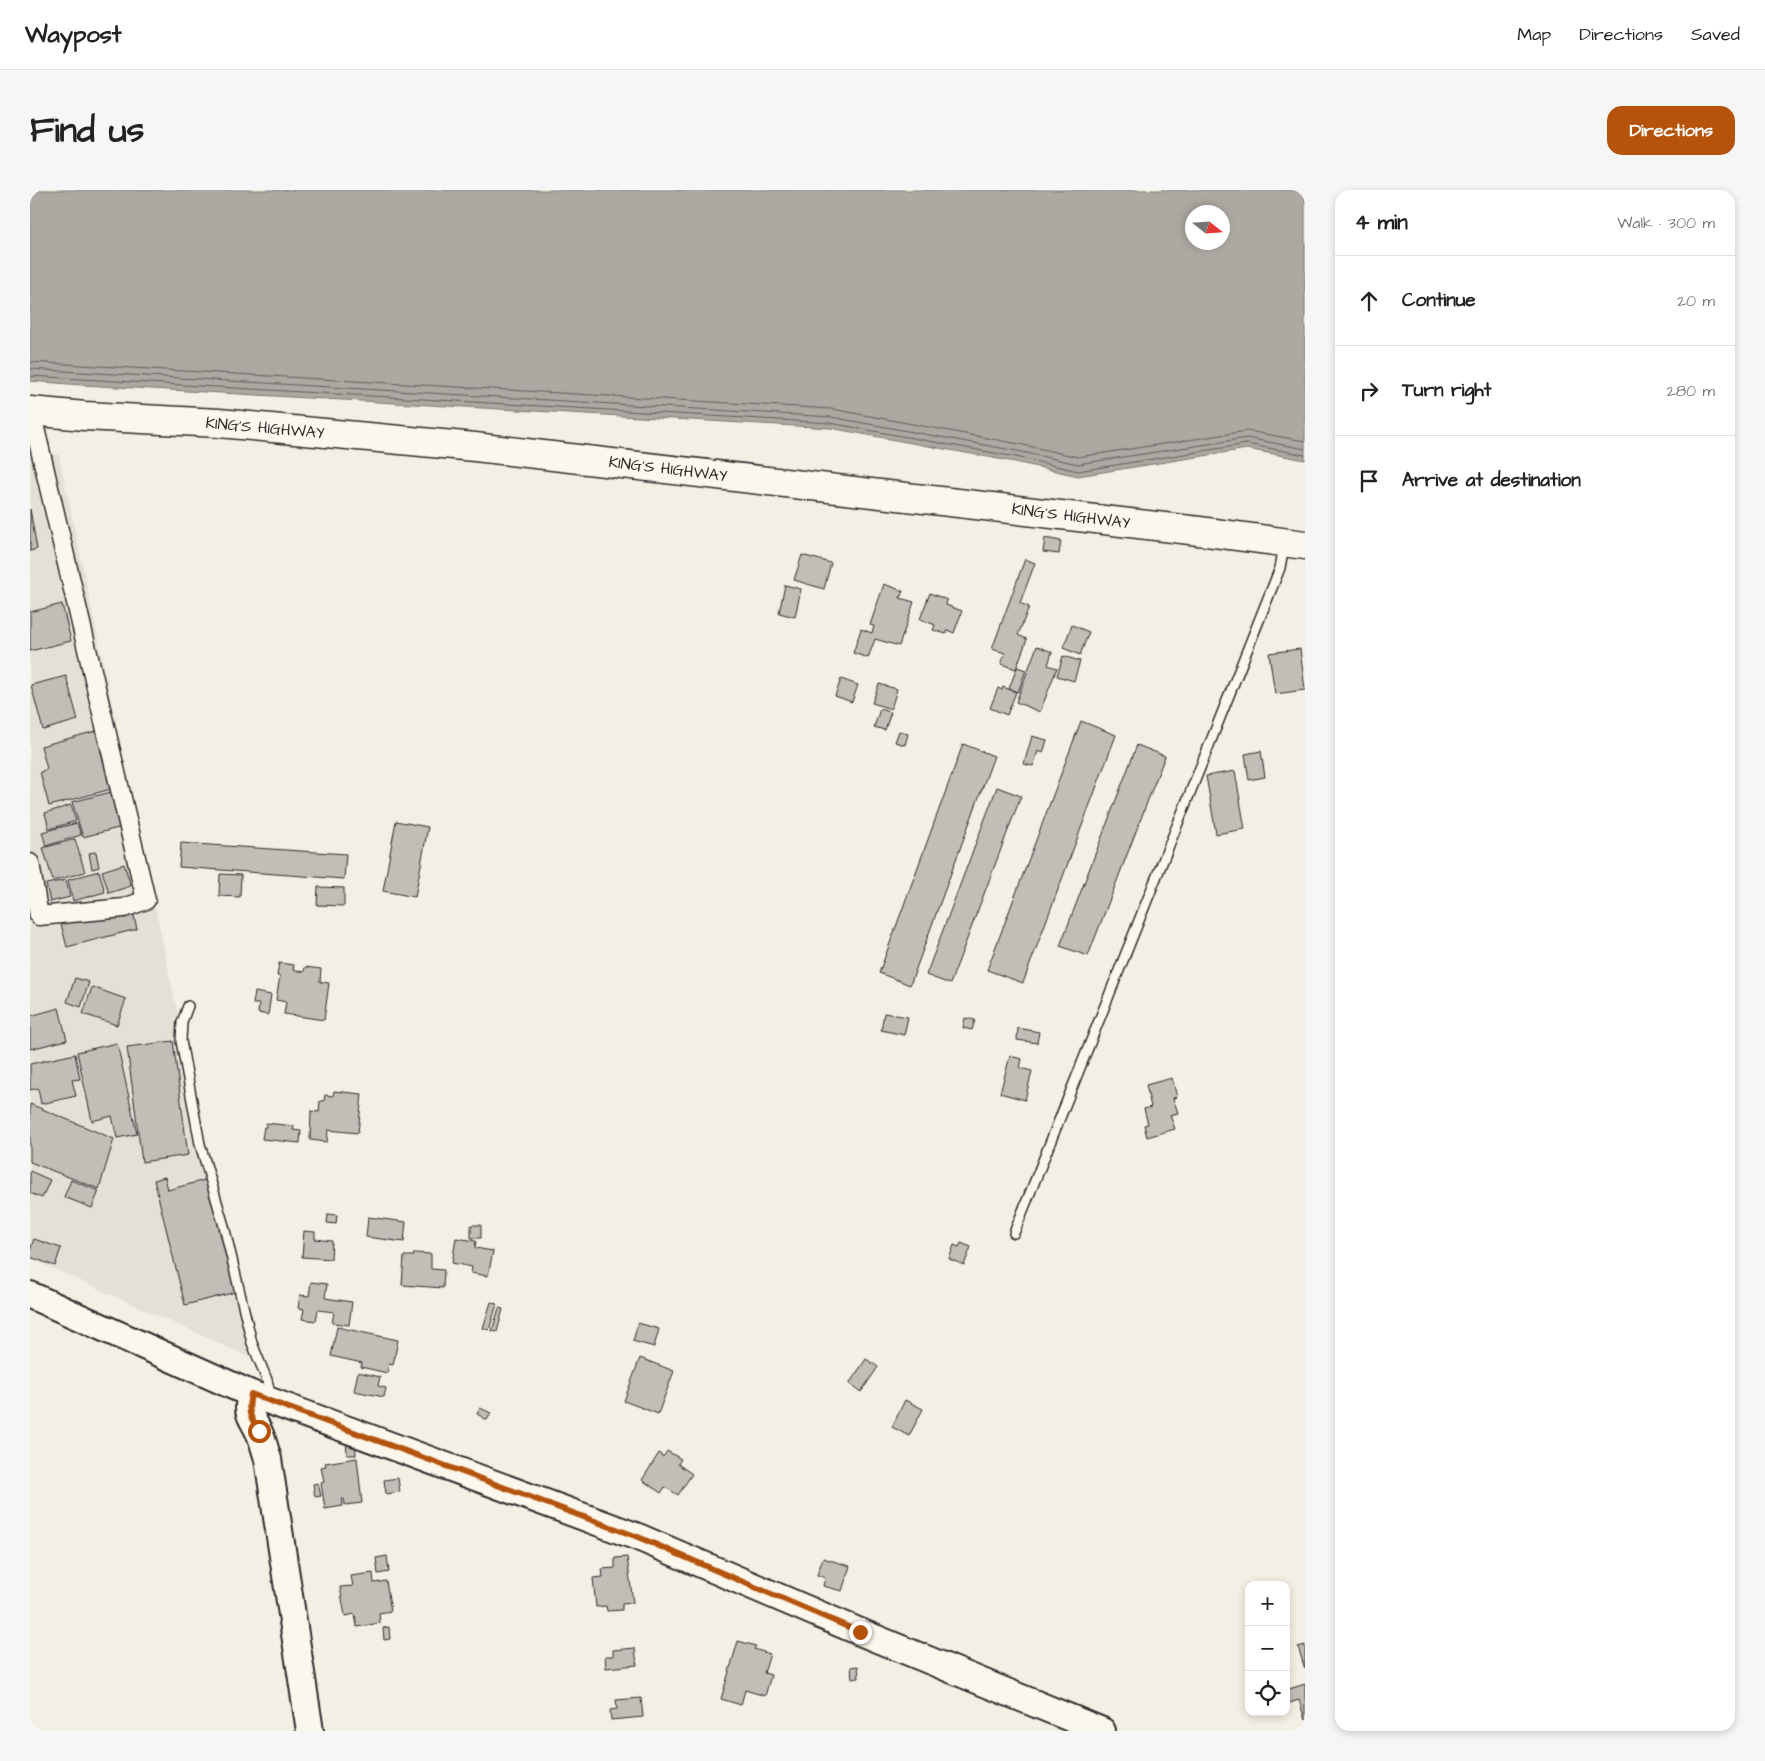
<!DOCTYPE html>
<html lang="en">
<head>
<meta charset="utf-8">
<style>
	:root { --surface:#fff; --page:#f6f6f6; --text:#222; --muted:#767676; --line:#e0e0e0; --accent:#b45309 }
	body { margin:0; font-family:"Architects Daughter",sans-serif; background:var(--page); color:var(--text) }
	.controls { position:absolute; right:15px; bottom:15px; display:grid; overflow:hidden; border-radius:10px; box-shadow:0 2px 8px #0003 }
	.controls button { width:45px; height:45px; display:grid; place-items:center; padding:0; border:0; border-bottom:1px solid var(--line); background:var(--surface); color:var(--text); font:25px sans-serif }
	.compass { position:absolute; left:1155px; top:15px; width:45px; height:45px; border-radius:50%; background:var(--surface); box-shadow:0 2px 8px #0003; rotate:107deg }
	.stop { position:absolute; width:15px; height:15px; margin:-11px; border:4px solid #b45309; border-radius:50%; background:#fff }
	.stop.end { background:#b45309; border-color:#fff; box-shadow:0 1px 5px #0008 }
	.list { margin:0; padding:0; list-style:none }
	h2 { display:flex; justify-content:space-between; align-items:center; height:65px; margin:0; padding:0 20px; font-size:21px }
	h2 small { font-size:16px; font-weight:400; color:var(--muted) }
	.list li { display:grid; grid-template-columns:32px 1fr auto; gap:15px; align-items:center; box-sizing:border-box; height:90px; padding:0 20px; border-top:1px solid var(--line) }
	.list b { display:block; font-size:19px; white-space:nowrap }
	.list em { font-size:16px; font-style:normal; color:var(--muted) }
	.icon { flex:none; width:28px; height:28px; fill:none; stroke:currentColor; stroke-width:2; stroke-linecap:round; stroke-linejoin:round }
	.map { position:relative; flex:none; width:1275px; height:1541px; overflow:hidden; border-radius:15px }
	header { display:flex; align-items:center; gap:30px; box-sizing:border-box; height:70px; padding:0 25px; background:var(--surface); border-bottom:1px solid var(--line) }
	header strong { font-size:24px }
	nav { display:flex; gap:28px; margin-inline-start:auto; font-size:18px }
	.intro { display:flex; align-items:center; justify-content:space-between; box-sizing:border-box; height:120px; padding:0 30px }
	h1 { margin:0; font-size:35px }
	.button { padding:12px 22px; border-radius:15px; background:var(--accent); color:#fff; font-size:18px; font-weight:700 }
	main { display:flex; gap:30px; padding:0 30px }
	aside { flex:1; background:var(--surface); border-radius:15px; box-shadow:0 2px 8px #0003 }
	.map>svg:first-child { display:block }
</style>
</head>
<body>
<header>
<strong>Waypost</strong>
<nav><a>Map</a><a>Directions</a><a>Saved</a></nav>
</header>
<div class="intro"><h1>Find us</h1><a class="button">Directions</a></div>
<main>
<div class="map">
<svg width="1275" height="1541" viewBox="0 0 1275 1541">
	<rect width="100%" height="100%" fill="#f3efe4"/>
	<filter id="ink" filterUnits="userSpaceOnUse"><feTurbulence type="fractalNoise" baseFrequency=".02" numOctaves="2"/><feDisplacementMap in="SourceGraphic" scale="10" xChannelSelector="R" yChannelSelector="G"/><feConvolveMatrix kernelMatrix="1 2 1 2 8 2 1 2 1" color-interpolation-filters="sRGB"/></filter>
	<g filter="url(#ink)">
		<path fill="#e4e0d6" d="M0 261 29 265 221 1168 0 1068Z"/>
		<path fill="#aca9a2" stroke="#787772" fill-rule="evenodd" d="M0 0H1275V270L1217 259 1048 286 985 272 800 238 52 195 0 191ZM1162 22H1192V52H1162Z"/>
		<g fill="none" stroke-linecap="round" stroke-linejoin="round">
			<path stroke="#5f5d5b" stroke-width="1" d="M0 172 802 219 989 254 1048 267 1217 241 1275 251
				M0 179 801 227 987 261 1048 274 1217 248 1275 259
				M0 186 800 233 986 267 1048 281 1217 254 1275 265"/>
		</g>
		<path fill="#c0beb6" stroke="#2b2b2b" d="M0 319 7 359 0 361Z
			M1015 348 1031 351 1029 364 1013 362Z
			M772 365 801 373 794 399 764 390Z
			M995 369 1005 373 990 413 999 417 988 445 997 449 986 479 971 474 975 463 962 459Z
			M854 394 873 401 870 408 884 412 869 456 845 449 838 468 823 463 831 439 842 443 844 436 840 435Z
			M755 395 771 399 765 427 749 423Z
			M900 403 917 410 916 415 932 421 924 443 917 440 916 444 903 440 905 435 890 429Z
			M32 414 41 451 0 461V422Z
			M1042 435 1059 442 1050 465 1033 458Z
			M1007 456 1022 462 1018 475 1027 478 1010 522 986 512Z
			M1270 459 1275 500 1245 504 1239 463Z
			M1033 466 1050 471 1044 491 1027 486Z
			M987 477 996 480 988 502 979 499Z
			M36 486 48 530 13 540 1 495Z
			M811 489 828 495 822 512 805 506Z
			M849 494 867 499 861 519 842 513Z
			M973 497 986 502 977 525 960 518 968 498 972 500Z
			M850 519 861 522 855 540 844 537Z
			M1051 531 1086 545 993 793 957 780Z
			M66 541 81 599 19 616 10 582 17 579 11 556Z
			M869 541 878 544 875 555 865 552Z
			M1002 546 1017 550 1013 563 1008 561 1003 576 994 574Z
			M933 554 964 566 880 795 849 783Z
			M1107 555 1135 566 1058 766 1030 756Z
			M1231 561 1235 587 1219 590 1215 564Z
			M1205 581 1215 639 1186 644 1176 586Z
			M967 597 991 606 920 794 896 785Z
			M89 600 96 636 53 647 42 612Z
			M41 615 46 631 19 639 15 623Z
			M366 631 398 637 385 707 353 701Z
			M47 633 51 645 16 656 12 642Z
			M45 649 55 682 23 691 13 658Z
			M151 653 316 664 314 689 149 677Z
			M66 662 69 677 62 679 59 663Z
			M94 674 101 696 79 703 72 681Z
			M69 681 75 702 43 711 38 690Z
			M190 684 211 685 210 707 189 706Z
			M36 690 40 707 20 712 16 694Z
			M288 697 314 698V716L287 715Z
			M102 717 107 739 37 757 31 734Z
			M249 773 264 775 263 780 274 782 275 777 291 779 290 792 299 793 294 830 254 824 256 812 246 810 250 786H247Z
			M45 788 59 792 51 817 37 812Z
			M62 797 96 809 87 835 53 824Z
			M225 802 241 805 238 825 228 823 229 814H223Z
			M29 818 37 850 0 859V826Z
			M854 823 878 827 874 845 851 840Z
			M935 828 945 830 942 840 933 838Z
			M988 838 1009 842 1007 853 987 850Z
			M143 851 158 965 112 972 97 857Z
			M87 853 107 944 87 948 82 926 62 931 47 862Z
			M45 864 50 889 42 890 46 906 11 914 8 898 0 900V874Z
			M980 866 992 869 990 878 1002 881 995 910 970 903Z
			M1142 888 1147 907 1143 908 1148 923 1140 925 1145 939 1117 947 1114 935 1118 934 1114 919 1121 917 1116 895Z
			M304 901 332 904 328 943 298 940 297 952 280 950 281 921 289 922 290 911H294L295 905 303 906Z
			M0 914 84 949 69 999 0 972Z
			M236 933 264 936 263 940 271 941 270 953 232 949 234 937H236Z
			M0 981 20 990 12 1008 0 1003Z
			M135 987 138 1000 178 989 206 1102 155 1115 124 990Z
			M41 990 69 1001 62 1018 34 1007Z
			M298 1024 307 1025 306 1034 297 1033Z
			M338 1027 376 1032 374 1052 336 1047Z
			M441 1035H451V1048H441Z
			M274 1041 285 1042V1049L302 1051 301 1069 272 1067Z
			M426 1048 446 1051 445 1058 463 1061 458 1086 441 1083 442 1077 422 1073Z
			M4 1049 31 1058 25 1076 0 1067V1061Z
			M931 1053 941 1057 934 1075 919 1069 924 1055 929 1057Z
			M384 1063 401 1064V1079L414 1080 413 1098 372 1095 374 1066H384Z
			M281 1092 297 1094 295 1108 322 1112 319 1135 302 1133 304 1122 288 1120 286 1131 272 1129 274 1119 268 1118 270 1105 279 1106Z
			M461 1112 467 1114 459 1140 453 1138Z
			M469 1118 473 1119 467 1142 462 1141Z
			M608 1133 629 1139 624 1157 603 1151Z
			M307 1137 368 1150 363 1175 359 1174 357 1183 331 1177 332 1173 301 1166Z
			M610 1168 644 1181 628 1224 594 1211Z
			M836 1169 848 1177 831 1202 819 1194Z
			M328 1182 350 1187 348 1196 356 1198 354 1207 324 1201Z
			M875 1210 893 1219 879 1246 862 1237Z
			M450 1218 461 1223 457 1230 447 1224Z
			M316 1247H325L326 1265H317Z
			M637 1261 651 1269 648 1274 662 1284 648 1305 635 1297 631 1303 612 1290 629 1263 633 1267Z
			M327 1268 332 1313 315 1315 314 1309H312L313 1316 295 1319 291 1293 294 1292 291 1277 296 1276 295 1273Z
			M368 1288 370 1302 356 1304 354 1290Z
			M288 1293 291 1306 285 1307 283 1294Z
			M357 1366 359 1382 348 1384 346 1368Z
			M597 1367 603 1413 592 1414V1420L577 1421 576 1416 566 1417 563 1388 573 1387 572 1379 585 1378V1368Z
			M793 1368 820 1376 812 1401 793 1396 795 1388 787 1385Z
			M343 1383 344 1393 356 1391 361 1421 349 1423 350 1433 327 1437 325 1424 315 1426 310 1397 323 1396 321 1386Z
			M359 1437 360 1449 354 1450 353 1438Z
			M708 1451 726 1456 724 1459 740 1464 734 1483 741 1485 735 1506 715 1500 711 1515 691 1509Z
			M1275 1455V1479L1268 1457Z
			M605 1458 607 1475 576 1478 575 1466H583V1460Z
			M828 1476 829 1488 822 1489 821 1477Z
			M1275 1494V1530L1269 1510 1256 1514V1500Z
			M611 1508 613 1527 581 1530 580 1520 587 1519 586 1510Z"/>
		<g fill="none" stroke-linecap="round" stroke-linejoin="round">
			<g stroke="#2b2b2b" stroke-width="12">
				<path id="lane" d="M158 816 152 832 151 851 170 954 194 1036 222 1153 237 1190 239 1199 237 1207
					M984 1043 1250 378 1254 355"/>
			</g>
			<g stroke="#2b2b2b" stroke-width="21">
				<path id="street" d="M0 673 9 726 94 718 116 710 1 221"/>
			</g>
			<g stroke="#2b2b2b" stroke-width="30">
				<path id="secondary" d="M0 1105 221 1204C216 1225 221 1225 229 1242 233 1250 235 1260 238 1269L280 1541
					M221 1204 608 1347 830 1442 1072 1541"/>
			</g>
			<g stroke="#2b2b2b" stroke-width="31">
				<path id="highway" d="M0 221 55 226 189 233 445 257 1169 341 1275 355"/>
			</g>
			<use href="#lane" stroke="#fbf7ec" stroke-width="9"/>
			<use href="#street" stroke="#fbf7ec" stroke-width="18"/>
			<use href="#secondary" stroke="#fbf7ec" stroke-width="26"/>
			<use href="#highway" stroke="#fbf7ec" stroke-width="28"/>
		</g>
	</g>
	<g fill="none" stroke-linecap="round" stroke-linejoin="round" filter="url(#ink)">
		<path stroke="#b45309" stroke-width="6" d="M229 1241C220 1227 217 1222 221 1204L608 1347 830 1442"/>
	</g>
	<g text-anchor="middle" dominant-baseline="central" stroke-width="5" stroke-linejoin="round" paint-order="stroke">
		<g font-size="16" fill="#2b2b2b" stroke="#fbf7ec">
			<text transform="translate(235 238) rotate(5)">KING'S HIGHWAY</text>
			<text transform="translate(638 279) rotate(7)">KING'S HIGHWAY</text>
			<text transform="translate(1041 326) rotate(7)">KING'S HIGHWAY</text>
		</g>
	</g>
</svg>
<div class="controls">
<button>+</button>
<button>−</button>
<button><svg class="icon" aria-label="locate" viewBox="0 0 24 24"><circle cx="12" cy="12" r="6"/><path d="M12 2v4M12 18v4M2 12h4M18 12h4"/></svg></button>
</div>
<svg class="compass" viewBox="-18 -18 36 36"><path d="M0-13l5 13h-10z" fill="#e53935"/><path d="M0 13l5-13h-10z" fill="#767676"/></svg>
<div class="stop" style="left:229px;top:1241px"></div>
<div class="stop end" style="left:830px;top:1442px"></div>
</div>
<aside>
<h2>4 min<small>Walk · 300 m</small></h2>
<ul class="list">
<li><svg class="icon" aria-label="ahead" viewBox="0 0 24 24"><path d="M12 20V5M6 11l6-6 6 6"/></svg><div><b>Continue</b></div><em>20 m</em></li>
<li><svg class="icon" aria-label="right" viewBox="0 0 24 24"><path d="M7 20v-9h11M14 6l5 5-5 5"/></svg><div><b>Turn right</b></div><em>280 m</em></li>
<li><svg class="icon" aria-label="arrive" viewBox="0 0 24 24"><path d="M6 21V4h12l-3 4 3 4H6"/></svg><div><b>Arrive at destination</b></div></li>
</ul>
</aside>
</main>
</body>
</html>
